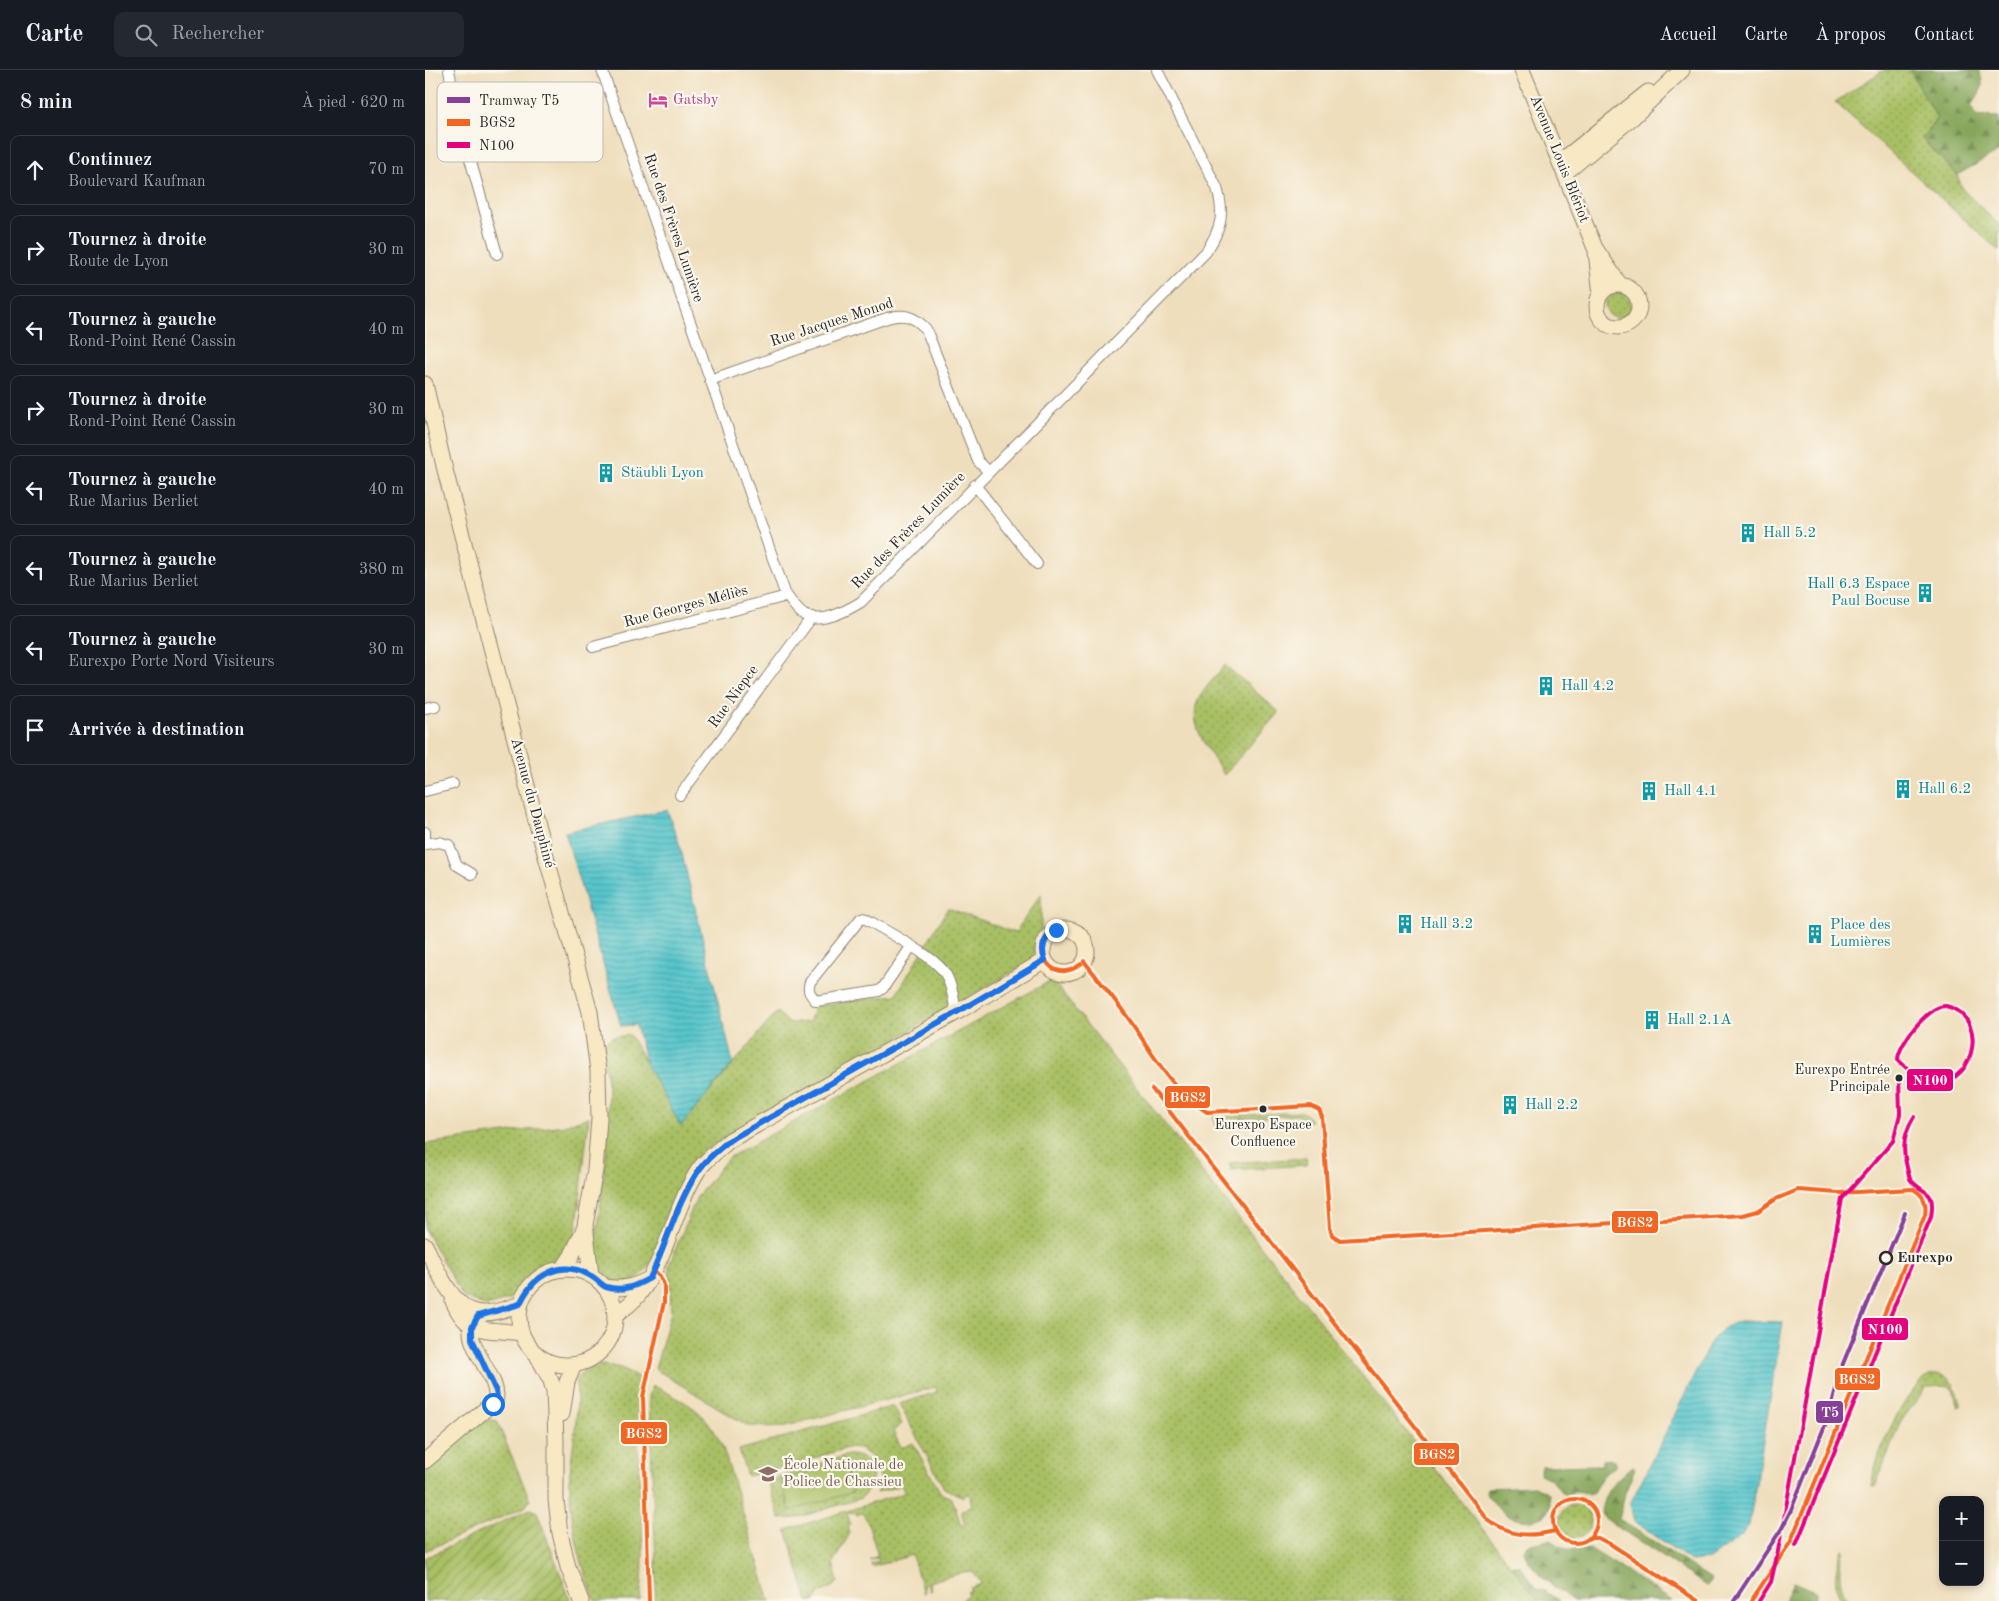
<!DOCTYPE html>
<html lang="fr">
<head>
<meta charset="utf-8">
<style>
	:root { --surface:#171b24; --page:#242831; --text:#f1f3f6; --muted:#9ea1a6; --line:#363941 }
	body { margin:0; font-family:"Old Standard TT",serif; background:var(--page); color:var(--text) }
	.controls { position:absolute; right:15px; bottom:15px; display:grid; overflow:hidden; border-radius:10px; box-shadow:0 2px 8px #0003 }
	.controls button { width:45px; height:45px; display:grid; place-items:center; padding:0; border:0; border-bottom:1px solid var(--line); background:var(--surface); color:var(--text); font:25px sans-serif }
	.stop { position:absolute; width:15px; height:15px; margin:-11px; border:4px solid #1a73e8; border-radius:50%; background:#fff }
	.stop.end { background:#1a73e8; border-color:#fff; box-shadow:0 1px 5px #0008 }
	.list { margin:0; padding:0; list-style:none }
	h2 { display:flex; justify-content:space-between; align-items:center; height:65px; margin:0; padding:0 20px; font-size:21px }
	h2 small { font-size:16px; font-weight:400; color:var(--muted) }
	.list li { display:grid; grid-template-columns:32px 1fr auto; gap:15px; align-items:center; box-sizing:border-box; height:70px; margin:0 10px 10px; padding:0 10px; border:1px solid var(--line); border-radius:10px }
	.list b { display:block; font-size:19px; white-space:nowrap }
	.list p { margin:0; font-size:16px; white-space:nowrap; color:var(--muted) }
	.list em { font-size:16px; font-style:normal; color:var(--muted) }
	.icon { flex:none; width:28px; height:28px; fill:none; stroke:currentColor; stroke-width:2; stroke-linecap:round; stroke-linejoin:round }
	.map { position:relative; flex:none; width:1574px; height:1531px; overflow:hidden }
	header { display:flex; align-items:center; gap:30px; box-sizing:border-box; height:70px; padding:0 25px; background:var(--surface); border-bottom:1px solid var(--line) }
	header strong { font-size:24px }
	nav { display:flex; gap:28px; margin-inline-start:auto; font-size:18px }
	.search { width:350px; height:45px; background:var(--page); display:flex; align-items:center; gap:12px; box-sizing:border-box; padding:0 18px; border-radius:10px; color:var(--muted); font-size:19px }
	main { display:flex }
	aside { flex:1; background:var(--surface) }
	.map>svg:first-child { display:block }
</style>
</head>
<body>
<header>
<strong>Carte</strong>
<div class="search"><svg class="icon" aria-label="search" viewBox="0 0 24 24"><circle cx="10" cy="10" r="6"/><path d="M15 15l6 6"/></svg>Rechercher</div>
<nav><a>Accueil</a><a>Carte</a><a>À propos</a><a>Contact</a></nav>
</header>
<main>
<aside>
<h2>8 min<small>À pied · 620 m</small></h2>
<ul class="list">
<li><svg class="icon" aria-label="ahead" viewBox="0 0 24 24"><path d="M12 20V5M6 11l6-6 6 6"/></svg><div><b>Continuez</b><p>Boulevard Kaufman</p></div><em>70 m</em></li>
<li><svg class="icon" aria-label="right" viewBox="0 0 24 24"><path d="M7 20v-9h11M14 6l5 5-5 5"/></svg><div><b>Tournez à droite</b><p>Route de Lyon</p></div><em>30 m</em></li>
<li><svg class="icon" aria-label="left" viewBox="0 0 24 24"><path d="M17 20v-9H6M10 6l-5 5 5 5"/></svg><div><b>Tournez à gauche</b><p>Rond-Point René Cassin</p></div><em>40 m</em></li>
<li><svg class="icon" aria-label="right" viewBox="0 0 24 24"><path d="M7 20v-9h11M14 6l5 5-5 5"/></svg><div><b>Tournez à droite</b><p>Rond-Point René Cassin</p></div><em>30 m</em></li>
<li><svg class="icon" aria-label="left" viewBox="0 0 24 24"><path d="M17 20v-9H6M10 6l-5 5 5 5"/></svg><div><b>Tournez à gauche</b><p>Rue Marius Berliet</p></div><em>40 m</em></li>
<li><svg class="icon" aria-label="left" viewBox="0 0 24 24"><path d="M17 20v-9H6M10 6l-5 5 5 5"/></svg><div><b>Tournez à gauche</b><p>Rue Marius Berliet</p></div><em>380 m</em></li>
<li><svg class="icon" aria-label="left" viewBox="0 0 24 24"><path d="M17 20v-9H6M10 6l-5 5 5 5"/></svg><div><b>Tournez à gauche</b><p>Eurexpo Porte Nord Visiteurs</p></div><em>30 m</em></li>
<li><svg class="icon" aria-label="arrive" viewBox="0 0 24 24"><path d="M6 21V4h12l-3 4 3 4H6"/></svg><div><b>Arrivée à destination</b></div></li>
</ul>
</aside>
<div class="map">
<svg width="1574" height="1531" viewBox="0 0 1574 1531">
	<defs>
		<pattern id="grass-dots" width="8" height="8" patternUnits="userSpaceOnUse" patternTransform="scale(1.25)"><rect width="8" height="8" fill="#a8bf64"/><path d="M2 2h.1M6 6h.1" fill="none" stroke="#899b53" stroke-width="1.8" stroke-linecap="round"/></pattern>
		<pattern id="forest-firs" width="22" height="20" patternUnits="userSpaceOnUse" patternTransform="scale(1.25)"><rect width="22" height="20" fill="#86a65a"/><path d="M5 1l3.5 6h-7zM16 11l3.5 6h-7z" fill="#6e874b"/></pattern>
		<pattern id="garden-furrows" width="10" height="10" patternUnits="userSpaceOnUse" patternTransform="scale(1.25)"><rect width="10" height="10" fill="#a8bf64"/><path d="M-1 1l2-2M0 10L10 0M9 11l2-2" fill="none" stroke="#899b53"/></pattern>
		<pattern id="water-rules" width="6" height="5" patternUnits="userSpaceOnUse" patternTransform="scale(1.25)"><rect width="6" height="5" fill="#58c6cc"/><path d="M0 2.5h6" fill="none" stroke="#49a1a6"/></pattern>
	</defs>
	<rect width="100%" height="100%" fill="#fbf7ec"/>
	<filter id="ink" filterUnits="userSpaceOnUse"><feTurbulence type="fractalNoise" baseFrequency=".02" numOctaves="2"/><feDisplacementMap in="SourceGraphic" scale="10" xChannelSelector="R" yChannelSelector="G"/><feConvolveMatrix kernelMatrix="1 2 1 2 8 2 1 2 1" color-interpolation-filters="sRGB"/></filter>
	<filter id="wash" filterUnits="userSpaceOnUse"><feTurbulence type="fractalNoise" baseFrequency=".0096" numOctaves="4" result="noise"/><feDisplacementMap in="SourceGraphic" scale="20" xChannelSelector="R" yChannelSelector="G"/><feGaussianBlur stdDeviation="1.12" result="paint"/><feColorMatrix in="noise" values="0 0 0 0 0 0 0 0 0 0 0 0 0 0 0 0 0 1.4 0 .05"/><feComposite in="paint" operator="in"/></filter>
	<g filter="url(#wash)">
		<rect width="100%" height="100%" fill="#efdebc"/>
		<path fill="url(#grass-dots)" stroke="#6a7548" d="M1459 0H1485L1512 48 1497 69 1532 105 1538 120 1574 155V181L1410 32Z
			M1180 235a13 13 0 1 1 26 0a13 13 0 1 1-26 0Z
			M800 595 854 642 799 705C786 683 758 651 776 625 783 614 792 605 800 595Z
			M616 824V862L606 891 281 1079 263 1105 232 1181 221 1200 209 1211 196 1215 181 1209 171 1197 167 1180 173 1156 182 1075 183 1019 177 975 187 967 205 965 256 1056 352 942 364 953 384 952 390 936 471 925 523 838 590 863Z
			M627 910 1114 1531H537L543 1524 542 1522 545 1521V1518L556 1514 554 1509 550 1506 548 1501 539 1502 504 1512 506 1521H504L502 1514 498 1515 500 1522 498 1523 487 1485 447 1497 446 1494 454 1491 453 1488 445 1490V1489L453 1486 442 1450 437 1443 432 1445 429 1442 422 1444 426 1455 423 1457 425 1463 408 1493 413 1512C405 1521 394 1519 390 1531H383L361 1460 479 1423 477 1415 451 1423C461 1402 449 1380 426 1377L341 1402 340 1401 322 1406 314 1380 469 1336 477 1354 468 1361 476 1378 488 1373 514 1420 517 1424 527 1428 536 1455H540L536 1441 547 1435 544 1423 538 1427 519 1418 474 1334 512 1322 511 1317 357 1357 323 1356 230 1299 246 1242 244 1195 272 1127 303 1088Z
			M877 1042 882 1045 886 1051 875 1052 874 1045 793 1050V1057H790L788 1047Z
			M164 1047 151 1164 134 1191C105 1201 102 1204 85 1229L61 1236 38 1227 0 1160V1074L139 1055Z
			M881 1088 882 1095 806 1100 804 1093Z
			M175 1295C190 1295 203 1299 215 1309 206 1383 225 1458 215 1531H170C154 1490 143 1447 145 1403 147 1376 156 1335 150 1310L158 1301Z
			M1512 1304C1530 1307 1531 1321 1536 1336L1533 1337 1528 1320 1524 1316 1501 1317 1474 1354 1450 1417 1447 1416C1446 1392 1485 1304 1512 1304Z
			M227 1315C262 1333 281 1339 298 1378L345 1531H230L231 1494 224 1327Z
			M60 1349 72 1351 105 1430 100 1437 0 1481V1400Z
			M423 1385C450 1385 455 1412 436 1428L372 1448 355 1449 343 1414 355 1406Z
			M1134 1451a16 16 0 1 1 32 0a16 16 0 1 1-32 0Z
			M1417 1479 1419 1480C1412 1497 1414 1516 1423 1531H1416C1408 1513 1410 1497 1417 1479Z"/>
		<path fill="url(#forest-firs)" stroke="#586842" d="M1485 0H1553C1561 16 1556 22 1546 35L1552 46 1574 47V81L1532 105 1497 69 1512 48Z
			M1189 1389 1192 1395 1178 1405 1167 1424 1150 1422 1140 1424 1136 1422 1127 1409 1115 1405 1117 1396 1177 1395V1390Z
			M1208 1396 1210 1398 1200 1423 1194 1449 1286 1509 1282 1516 1179 1448 1176 1442C1179 1420 1191 1409 1208 1396Z
			M1110 1416 1124 1423 1125 1436 1120 1446C1092 1457 1078 1446 1061 1423L1062 1418Z
			M1124 1470 1141 1479H1166L1247 1531H1148L1118 1508 1103 1491 1099 1481 1102 1475Z
			M1086 1495H1094L1113 1520 1120 1521 1134 1531H1114Z
			M1368 1512 1392 1522 1389 1531H1360Z"/>
		<path fill="url(#garden-furrows)" stroke="#6a7548" d="M105 1439 112 1442 145 1529 141 1531H0V1488Z"/>
		<path fill="#a8bf64" stroke="#6a7548" d="M419 1391 428 1422 365 1441 356 1410Z"/>
		<path fill="url(#water-rules)" stroke="#42787c" d="M269 26 271 33 267 34 266 33 255 37 253 31Z
			M242 740 255 776 308 993 256 1056 221 994 211 955 196 956 140 762Z
			M1315 1251 1358 1252 1324 1455 1317 1465 1284 1489 1266 1491 1209 1451 1205 1434 1287 1270 1300 1257Z"/>
	</g>
	<g filter="url(#ink)">
		<g fill="none" stroke-linecap="round" stroke-linejoin="round">
			<g stroke="#8d8474" stroke-width="12">
				<path id="street" d="M24 0 32 43 72 184
					M177 0 360 523C365 530 371 540 379 545 396 555 421 541 436 532L781 182C796 159 800 145 792 118L732 0
					M285 310 462 248C479 243 489 246 501 259L553 391 563 401
					M550 415 612 494
					M168 577 362 526
					M0 638 10 636
					M0 721 28 714
					M255 725 387 547
					M0 762V767
					M0 774 14 772 24 775 32 795 47 804
					M486 877 458 918 454 921 391 931C385 924 382 921 385 912L436 848 441 849C460 861 512 887 521 905 527 916 529 930 531 943"/>
			</g>
			<g stroke="#8d8474" stroke-width="17">
				<path id="secondary" d="M1097 0 1170 178 1195 215
					M1135 92 1223 22
					M1140 103 1207 48 1257 0
					M1171 182 1176 224
					M1172 236a21 21 0 1 1 42 0a21 21 0 1 1-42 0Z
					M0 314 19 396 113 758 165 942 173 1001 174 1049 170 1100 160 1155 166 1205
					M618 881a22 22 0 1 1 44 0a22 22 0 1 1-44 0Z
					M0 1175C11 1197 28 1242 57 1243 69 1244 83 1238 95 1234
					M94 1247a48 48 0 1 1 96 0a48 48 0 1 1-96 0Z
					M138 1199 147 1185 159 1159
					M179 1217C197 1220 208 1217 224 1209
					M28 1231C43 1267 63 1258 96 1263
					M190 1246C198 1239 209 1232 215 1223 243 1187 249 1137 274 1099 283 1088 294 1079 305 1070L534 941 620 890
					M112 1285 126 1311 129 1321 131 1370V1430L135 1463 143 1497 156 1531
					M137 1344 142 1312 149 1295
					M0 1391 70 1331C79 1306 22 1263 58 1244"/>
			</g>
			<use href="#street" stroke="#fff" stroke-width="10"/>
			<use href="#secondary" stroke="#f8e8c3" stroke-width="15"/>
			<g stroke="#fbf7ec" stroke-width="8">
				<path id="bus-1" d="M632 860C602 871 624 919 656 894
					M659 891C675 912 693 933 708 955 730 987 747 1021 782 1042L886 1036 894 1040 897 1047 905 1158 907 1165 915 1170 1318 1145 1333 1141 1351 1129 1373 1120 1413 1123 1488 1119C1499 1125 1502 1133 1500 1145L1365 1473 1326 1531
					M727 1019 1063 1450C1084 1467 1105 1467 1130 1461
					M229 1201C243 1166 253 1126 277 1096 285 1086 295 1078 305 1070L534 941 620 890
					M1128 1451a22 22 0 1 1 44 0a22 22 0 1 1-44 0Z
					M1164 1468H1173L1187 1475 1273 1531
					M224 1531 218 1327 239 1232V1215L235 1206 229 1201"/>
			</g>
			<g stroke="#fbf7ec" stroke-width="8">
				<path id="bus-2" d="M1521 936C1568 947 1547 1025 1502 1010 1490 1006 1481 998 1473 990 1473 974 1504 935 1521 936Z
					M1371 1475 1506 1147C1511 1117 1498 1126 1485 1109 1478 1085 1475 1069 1489 1047
					M1334 1531 1346 1512 1353 1481 1417 1129 1468 1071 1475 1044 1474 1008"/>
			</g>
			<use href="#bus-1" stroke="#f26522" stroke-width="4"/>
			<use href="#bus-2" stroke="#e5007d" stroke-width="4"/>
			<g stroke="#fbf7ec" stroke-width="8">
				<path id="tram-1" d="M1309 1531 1357 1458 1366 1440 1404 1345 1417 1296 1480 1143"/>
			</g>
			<use href="#tram-1" stroke="#873f98" stroke-width="4"/>
		</g>
	</g>
	<g fill="none" stroke-linecap="round" stroke-linejoin="round" filter="url(#ink)">
		<path stroke="#1a73e8" stroke-width="6" d="M68 1334 72 1327 71 1321 47 1269V1257L53 1246 95 1234C108 1205 136 1188 166 1206 172 1209 176 1215 181 1217 198 1222 211 1216 225 1208 242 1173 252 1132 274 1100 282 1088 294 1079 305 1070L534 941 620 890C615 877 620 867 631 860"/>
	</g>
	<defs>
		<g id="hotel-bare" transform="scale(1.5)"><path d="M-6-4.5h1.5V1H6V5H4.5V3h-9V5H-6ZM-4 0a1.8 1.8 0 1 1 3.6 0ZM.5 0V-2.5h3Q6-2.5 6 0Z" fill="#d1479c" stroke="#fbf7ec" stroke-width="2.5" paint-order="stroke"/></g>
		<g id="building-bare" transform="scale(1.5)"><path d="M-4-6H4V6H1V3H-1V6H-4ZM-2.5-4.3h1.7v1.8h-1.7ZM.8-4.3h1.7v1.8H.8ZM-2.5-1h1.7V.8h-1.7ZM.8-1h1.7V.8H.8Z" fill="#0f9aa8" stroke="#fbf7ec" stroke-width="2.5" paint-order="stroke"/></g>
		<g id="university-bare" transform="scale(1.5)"><path d="M0-5L7-2L0 1L-7-2ZM-4 1L0 2.5L4 1V4Q0 6-4 4Z" fill="#8d6e63" stroke="#fbf7ec" stroke-width="2.5" paint-order="stroke"/></g>
	</defs>
	<g fill-rule="evenodd">
		<use href="#hotel-bare" x="233" y="30"/>
		<use href="#building-bare" x="181" y="403"/>
		<use href="#building-bare" x="1323" y="463"/>
		<use href="#building-bare" x="1500" y="523"/>
		<use href="#building-bare" x="1121" y="616"/>
		<use href="#building-bare" x="1478" y="719"/>
		<use href="#building-bare" x="1224" y="721"/>
		<use href="#building-bare" x="980" y="854"/>
		<use href="#building-bare" x="1390" y="864"/>
		<use href="#building-bare" x="1227" y="950"/>
		<use href="#building-bare" x="1085" y="1035"/>
		<use href="#university-bare" x="343" y="1404"/>
	</g>
	<g fill="#2b2b2b" stroke="#fbf7ec" stroke-width="2">
		<circle cx="1474" cy="1008" r="4.5"/>
		<circle cx="838" cy="1039" r="4.5"/>
	</g>
	<circle fill="#fbf7ec" stroke="#2b2b2b" stroke-width="2.5" cx="1461" cy="1188" r="6"/>
	<g text-anchor="middle" dominant-baseline="central" stroke-width="4.5" stroke-linejoin="round" paint-order="stroke">
		<g font-size="14" fill="#2b2b2b" stroke="#fbf7ec" text-anchor="end">
			<text x="1465" y="1000">Eurexpo Entrée<tspan x="1465" dy="17">Principale</tspan></text>
			<text x="838" y="1055" text-anchor="middle">Eurexpo Espace<tspan x="838" dy="17">Confluence</tspan></text>
		</g>
		<g font-size="15" fill="#b23c85" stroke="#fbf7ec" text-anchor="start">
			<text x="248" y="30">Gatsby</text>
		</g>
		<g font-size="15" fill="#2b2b2b" stroke="#fbf7ec">
			<text transform="translate(1134 89) rotate(68)">Avenue Louis Blériot</text>
			<text transform="translate(248 158) rotate(71)">Rue des Frères Lumière</text>
			<text transform="translate(407 253) rotate(-18)">Rue Jacques Monod</text>
			<text transform="translate(484 461) rotate(-46)">Rue des Frères Lumière</text>
			<text transform="translate(261 537) rotate(-15)">Rue Georges Méliès</text>
			<text transform="translate(309 627) rotate(-54)">Rue Niepce</text>
			<text transform="translate(107 733) rotate(75)">Avenue du Dauphiné</text>
		</g>
		<g font-size="15" fill="#0d838f" stroke="#fbf7ec" text-anchor="start">
			<text x="196" y="403">Stäubli Lyon</text>
			<text x="1338" y="463">Hall 5.2</text>
			<text x="1485" y="514" text-anchor="end">Hall 6.3 Espace<tspan x="1485" dy="17">Paul Bocuse</tspan></text>
			<text x="1136" y="616">Hall 4.2</text>
			<text x="1493" y="719">Hall 6.2</text>
			<text x="1239" y="721">Hall 4.1</text>
			<text x="995" y="854">Hall 3.2</text>
			<text x="1405" y="855">Place des<tspan x="1405" dy="17">Lumières</tspan></text>
			<text x="1242" y="950">Hall 2.1A</text>
			<text x="1100" y="1035">Hall 2.2</text>
		</g>
		<g font-size="15" font-weight="bold" fill="#2b2b2b" stroke="#fbf7ec" text-anchor="start">
			<text x="1472" y="1188">Eurexpo</text>
		</g>
		<g font-size="15" fill="#785e54" stroke="#fbf7ec" text-anchor="start">
			<text x="358" y="1395">École Nationale de<tspan x="358" dy="17">Police de Chassieu</tspan></text>
		</g>
	</g>
	<rect x="12" y="12" width="166" height="80" rx="8" fill="#fbf7ec" stroke="#bdbab2" stroke-width="1"/>
	<rect x="22" y="27" width="23" height="6" fill="#873f98"/>
	<rect x="22" y="49" width="23" height="7" fill="#f26522"/>
	<rect x="22" y="72" width="23" height="6" fill="#e5007d"/>
	<g font-size="14" fill="#2b2b2b">
		<text x="54" y="35">Tramway T5</text>
		<text x="54" y="57">BGS2</text>
		<text x="54" y="80">N100</text>
	</g>
	<g stroke="#fbf7ec" stroke-width="2">
		<rect x="1481" y="998" width="48" height="24" rx="5" fill="#e5007d"/>
		<rect x="739" y="1015" width="47" height="24" rx="5" fill="#f26522"/>
		<rect x="1186" y="1140" width="48" height="24" rx="5" fill="#f26522"/>
		<rect x="1436" y="1247" width="48" height="24" rx="5" fill="#e5007d"/>
		<rect x="1409" y="1297" width="47" height="24" rx="5" fill="#f26522"/>
		<rect x="1390" y="1330" width="29" height="24" rx="5" fill="#873f98"/>
		<rect x="195" y="1351" width="48" height="24" rx="5" fill="#f26522"/>
		<rect x="988" y="1372" width="47" height="24" rx="5" fill="#f26522"/>
	</g>
	<g font-size="14" text-anchor="middle" font-weight="bold" fill="#fff">
		<text x="1505" y="1015">N100</text>
		<text x="763" y="1032">BGS2</text>
		<text x="1210" y="1157">BGS2</text>
		<text x="1460" y="1264">N100</text>
		<text x="1432" y="1314">BGS2</text>
		<text x="1405" y="1347">T5</text>
		<text x="219" y="1368">BGS2</text>
		<text x="1012" y="1389">BGS2</text>
	</g>
</svg>
<div class="controls">
<button>+</button>
<button>−</button>
</div>
<div class="stop" style="left:68px;top:1334px"></div>
<div class="stop end" style="left:631px;top:860px"></div>
</div>
</main>
</body>
</html>
